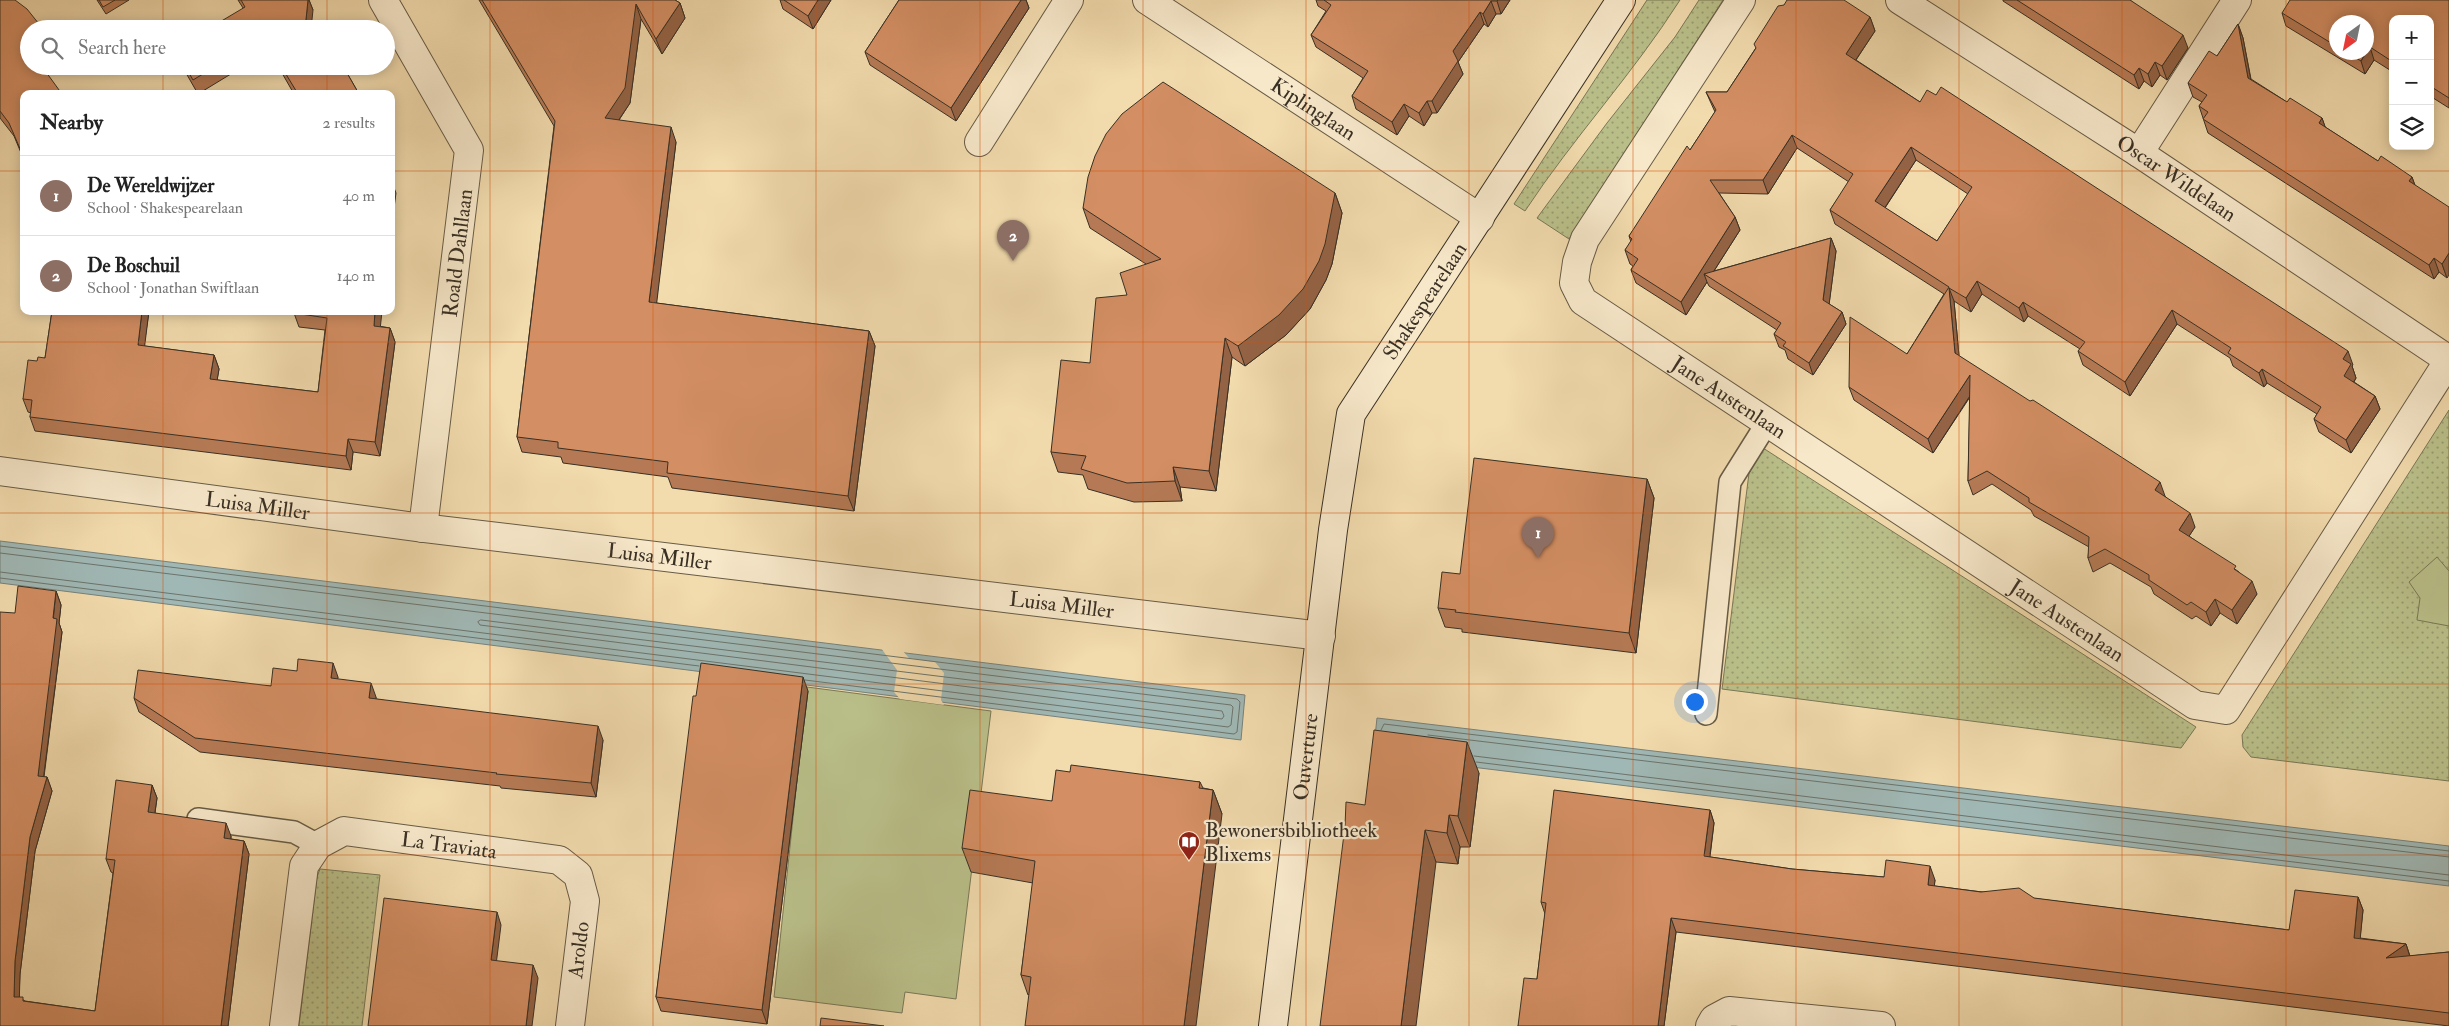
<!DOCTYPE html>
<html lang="en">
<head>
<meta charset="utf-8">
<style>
	:root { --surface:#fff; --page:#f2f2f2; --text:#222; --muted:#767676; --line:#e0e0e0; --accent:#b45309 }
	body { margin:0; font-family:"IM FELL Double Pica",serif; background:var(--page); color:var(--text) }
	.controls { position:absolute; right:15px; top:15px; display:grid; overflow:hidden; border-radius:10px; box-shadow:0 2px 12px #0003 }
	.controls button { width:45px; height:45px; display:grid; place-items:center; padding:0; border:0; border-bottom:1px solid var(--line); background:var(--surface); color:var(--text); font:25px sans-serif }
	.compass { position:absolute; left:2329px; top:15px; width:45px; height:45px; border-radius:50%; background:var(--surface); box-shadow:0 2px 12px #0003; rotate:213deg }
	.you { position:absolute; left:1694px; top:701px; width:18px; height:18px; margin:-12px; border:4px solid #fff; border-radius:50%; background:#1a73e8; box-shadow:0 0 0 8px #1a73e833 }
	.badge { display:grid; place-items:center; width:32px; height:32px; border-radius:50%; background:var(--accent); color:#fff; font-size:16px; font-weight:700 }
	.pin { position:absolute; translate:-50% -41px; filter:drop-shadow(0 1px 2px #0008) }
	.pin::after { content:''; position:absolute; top:26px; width:18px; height:15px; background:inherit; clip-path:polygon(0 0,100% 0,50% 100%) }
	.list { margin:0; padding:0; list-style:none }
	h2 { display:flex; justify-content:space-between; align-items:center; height:65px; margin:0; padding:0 20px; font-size:21px }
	h2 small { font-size:16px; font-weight:400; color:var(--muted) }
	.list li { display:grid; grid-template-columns:32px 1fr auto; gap:15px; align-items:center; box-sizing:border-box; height:80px; padding:0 20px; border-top:1px solid var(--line) }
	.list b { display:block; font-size:19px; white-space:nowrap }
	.list p { margin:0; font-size:16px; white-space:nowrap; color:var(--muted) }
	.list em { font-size:16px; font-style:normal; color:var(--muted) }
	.icon { flex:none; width:28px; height:28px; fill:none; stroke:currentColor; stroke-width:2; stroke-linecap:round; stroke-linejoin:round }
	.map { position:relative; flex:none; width:2449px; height:1026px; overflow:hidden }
	.search { position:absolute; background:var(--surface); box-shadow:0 2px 12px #0003; left:20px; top:20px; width:375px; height:55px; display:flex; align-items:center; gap:12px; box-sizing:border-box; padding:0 18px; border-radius:28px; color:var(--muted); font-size:19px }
	.panel { position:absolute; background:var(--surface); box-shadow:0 2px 12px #0003; left:20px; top:90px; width:375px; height:225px; border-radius:10px }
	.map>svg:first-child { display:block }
</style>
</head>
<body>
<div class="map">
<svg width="2449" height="1026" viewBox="0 0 2449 1026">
	<defs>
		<pattern id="grass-dots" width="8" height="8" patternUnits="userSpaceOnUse" patternTransform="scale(1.25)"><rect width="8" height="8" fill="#bac08a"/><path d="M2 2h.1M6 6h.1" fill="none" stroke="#989c71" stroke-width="1.8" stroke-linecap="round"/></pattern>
	</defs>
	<rect width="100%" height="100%" fill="#f2dbad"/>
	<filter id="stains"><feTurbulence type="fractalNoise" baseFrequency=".004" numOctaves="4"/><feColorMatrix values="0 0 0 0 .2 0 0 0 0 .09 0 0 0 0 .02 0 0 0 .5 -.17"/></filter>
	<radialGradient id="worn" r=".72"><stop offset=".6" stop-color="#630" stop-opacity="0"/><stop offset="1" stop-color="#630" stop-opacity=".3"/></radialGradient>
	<path fill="url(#grass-dots)" stroke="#7a7857" d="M1647 0H1680C1633 74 1573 138 1525 211L1514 204Z
		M1699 0H1723L1569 239 1537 218 1607 123 1675 37Z
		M2449 410V781L2251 757 2243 747 2242 735Z
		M1763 448 2196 727 2181 748 1722 689 1749 473Z
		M320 869 380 875 362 1026H299L317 877Z"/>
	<path fill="#bac08a" stroke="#7a7857" d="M2437 557 2449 571V626L2417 620 2420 598 2409 582Z
		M807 687 991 711 956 999 905 992 902 1013 774 997Z"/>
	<path fill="#a0b8b5" stroke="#77827b" d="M0 541 1245 695 1241 740 0 583Z
		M1377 718 2449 846V886L1373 755Z"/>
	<path fill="#f2dbad" d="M881 648 902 650 909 658 935 662 944 673 941 700 944 705 900 699 894 692 897 670Z"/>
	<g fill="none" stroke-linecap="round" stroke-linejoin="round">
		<path stroke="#6c746c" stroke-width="1" d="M0 546 1237 699 1240 702 1237 732 1234 734 805 680
			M0 553 1231 705 1233 707 1231 725 1228 727 0 572
			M0 578 699 666
			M481 620 1222 711 1224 716 1222 719 480 625 478 622Z
			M1381 730 1384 724 2449 851
			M1428 735 2449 857
			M1474 756 2449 875
			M1476 762 2449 881"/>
		<g stroke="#675b46" stroke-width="24">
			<path id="lane" d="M1706 714 1730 482 1767 423
				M198 819 294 832 318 845"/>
		</g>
		<g stroke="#675b46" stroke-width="30">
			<g id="street">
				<path d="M383 0 469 150 423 528"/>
				<path id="s1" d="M1147 0 1480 218"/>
				<path id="s2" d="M1741 0 1585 239 1577 262 1574 283 1583 301 2195 705 2226 710 2449 360"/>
				<path id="s3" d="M1900 0 2139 153 2449 360"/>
				<path d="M979 142 1069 0"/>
				<path d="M2139 153 2237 0"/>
				<path id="s4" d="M0 471 423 528 1321 636"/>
				<path id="s5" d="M284 1026 304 866 318 845 344 831 559 860 578 875 585 901 570 1026"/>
				<path d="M1710 1026 1714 1019 1729 1011 1881 1026"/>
			</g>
		</g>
		<g stroke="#393024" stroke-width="30">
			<g id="secondary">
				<path id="s6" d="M1273 1026 1333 530 1351 414 1621 0"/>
			</g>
		</g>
		<use href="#lane" stroke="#f7e8ca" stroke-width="21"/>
		<use href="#street" stroke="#f7e8ca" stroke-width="28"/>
		<use href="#secondary" stroke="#f7e8ca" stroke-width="28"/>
	</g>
	<path fill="#b57a55" stroke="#393024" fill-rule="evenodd" d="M0 0 53 66 46 72 24 94V160L14 136 0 118Z
		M97 0H129L106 14Z
		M238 0H309L313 10 243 8Z
		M479 0H675L680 3 685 18 662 54 641 19 630 103 619 120 676 142 656 303 869 331 875 346 854 511 672 488 668 477 563 463 561 457 522 452 517 437 554 126Z
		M780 0H831L813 29 783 9Z
		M899 0H1026L1029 8 956 121 870 65 865 52Z
		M1316 0H1510L1501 14H1496L1488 27 1484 24 1458 62 1463 74 1437 113H1432L1424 126 1409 116 1397 135 1356 109 1352 96 1363 78 1316 47 1311 35 1326 11 1318 6Z
		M2003 0H2130L2188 48 2167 80 2160 75 2152 87 2144 81 2139 89 2003 1Z
		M2449 0V108L2430 96V19H2393V72L2374 60 2365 74 2286 26 2282 13ZM2336 22 2366 52H2336Z
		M1784 5 1870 17 1875 31 1856 60 1920 102 2353 365 2352 366 2356 378 2354 382 2375 396 2380 409 2351 453 2319 432 2314 419 2317 414 2267 383 2264 387 2233 366 2230 358 2177 324 2130 396 2083 365 2078 351 2080 349 2028 316 2024 322 1982 294 1971 312 1954 301 1959 356 2165 496 2195 527 2189 536 2239 572 2257 594 2237 624 2220 613 2211 626 2196 616 2192 619 2154 594 2151 587 2110 563 2093 572 2088 558 2089 547 2034 516 2031 510 1992 484 1973 495 1968 481 1970 397 1933 453 1854 400 1849 387 1907 354 1944 294 1835 224 1830 210 1849 182 1797 148 1768 194 1719 193 1735 217 1740 230 1714 271 1831 238 1836 251 1829 304 1842 312 1846 324 1813 375 1788 359 1785 350 1779 347 1774 334 1777 330 1709 286 1707 282 1686 315 1636 283 1631 270 1633 266 1630 264 1625 250 1631 242 1629 236 1690 150 1715 112 1706 92H1727ZM1916 160 1968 194 1937 241 1885 208Z
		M2238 24 2243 38 2251 79 2287 102 2322 118 2325 127 2378 161 2412 177 2447 278 2439 272 2434 279 2208 133 2199 106 2202 102 2193 97 2188 83 2217 56Z
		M182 66H244L198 94Z
		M278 66H343L359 94H294Z
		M1335 193 1342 213 1332 264 1326 280 1310 309 1286 335 1245 366 1232 357 1216 491 1180 487 1182 501 1134 502 1088 489 1083 475 1058 472 1051 452 1090 363 1127 295 1146 264 1090 228 1083 208Z
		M52 311H149L144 346 214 355 219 369 217 380 318 392 325 330 299 327 294 313V311L390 328 395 342 380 456 353 452 351 470 35 431 30 417 31 413 28 412 23 399 37 361 45 358Z
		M1647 479 1654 498 1636 653 1462 632V629L1445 627 1438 608 1460 574Z
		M56 591 61 605 59 623 62 632 44 777H47L52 791 35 851 20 974 19 997 25 1001 95 1011 113 873 111 872 106 859 152 785 157 798 155 813 231 836V839L244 841 249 854 228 1026H0Z
		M297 671 338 677 337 679 376 697V699L603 740 596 797 501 788 500 786 200 752 139 712 134 698 271 686Z
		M808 691 767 1024 661 1011 656 997 696 696Z
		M1070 772 1200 782 1203 788 1213 790 1222 814 1028 995 1021 975 1033 883 971 872 962 848 1052 801Z
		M1479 773 1470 847H1460L1458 864 1436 862 1365 805Z
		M1710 810 1714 823 1710 857 1792 869 1884 877 1935 880 1934 886 2289 930 2358 897 2363 910 2360 938 2406 944 2410 956 2449 952V1026L1676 932 1664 1026H1518L1537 979 1545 914 1541 902Z"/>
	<path fill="#946345" stroke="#393024" d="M308 0H309L313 10 311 29H305Z
		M818 0H831L813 29 808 16Z
		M1021 0H1026L1029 8 956 121 951 108Z
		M1498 0H1510L1501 14 1497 1Z
		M1491 1 1496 14 1488 27 1483 14Z
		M680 3 685 18 662 54 656 39Z
		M636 4 641 19 630 103 610 133 605 118Z
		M1480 12 1484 24 1458 62 1463 74 1437 113 1432 101 1453 51Z
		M1870 17 1875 31 1851 67 1846 54Z
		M2238 24 2243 38 2253 92 2248 78Z
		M2183 35 2188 48 2167 80 2162 66Z
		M2370 47 2374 60 2365 74 2361 61Z
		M2155 62 2160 75 2152 87 2148 74Z
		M34 66H53L38 78Z
		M2139 68 2144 81 2139 89 2134 75Z
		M1427 101 1432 113 1424 126 1419 113Z
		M1404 104 1409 116 1397 135 1392 122Z
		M2322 118 2327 132 2319 123Z
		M671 127 676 142 655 317 649 302Z
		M1792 135 1797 148 1768 194 1763 180Z
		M1911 147 1916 160 1880 215 1875 201Z
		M2412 177 2417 191 2409 181Z
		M391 180 396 193 391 231Z
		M1335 193 1342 213 1332 264 1326 280 1310 309 1286 335 1245 366 1238 346Z
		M1735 217 1740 230 1710 277 1704 274 1707 282 1686 315 1681 302Z
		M1831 238 1836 251 1828 313 1823 300Z
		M2449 253V275L2447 278 2442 264Z
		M2434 258 2439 272 2434 279 2429 265Z
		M1977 281 1982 294 1971 312 1966 298Z
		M1949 288 1954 301 1960 367 1955 353Z
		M2023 302 2028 316 2024 322 2019 308Z
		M2172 310 2177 324 2130 396 2125 382Z
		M142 311H149L143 359 138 345Z
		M375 311H382L379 340 374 326Z
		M1842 312 1846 324 1813 375 1809 363Z
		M390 328 395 342 380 456 375 442Z
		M869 331 875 346 854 511 848 496Z
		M1225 338 1232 357 1216 491 1209 471Z
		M2348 351 2353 365 2352 366 2356 378 2349 389 2344 376 2343 359Z
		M214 355 219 369 215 393 210 379Z
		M2262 369 2267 383 2264 387 2259 373Z
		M1970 375 1975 388 1933 453 1928 439Z
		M2375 396 2380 409 2351 453 2346 440Z
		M348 439 353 452 351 470 346 456Z
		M1173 467 1180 487 1182 501 1175 481Z
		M1647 479 1654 498 1636 653 1629 633Z
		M2160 482 2165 496 2160 504 2155 490Z
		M2190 513 2195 527 2184 544 2179 530Z
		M2252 581 2257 594 2237 624 2232 610Z
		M56 591 61 605 59 623 62 632 42 789 38 776Z
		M2215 599 2220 613 2211 626 2206 612Z
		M333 663 338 677 336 692 331 678Z
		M803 677 808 691 767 1024 762 1010Z
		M371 683 376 697 374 712 369 698Z
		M598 726 603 740 596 797 591 783Z
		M1467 742 1479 773 1470 847 1458 816Z
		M47 777 52 791 35 851 20 974 19 1010 14 997 15 961 30 837Z
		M152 785 157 798 153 825 148 812Z
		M1213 790 1222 814 1196 1026H1184Z
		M1710 810 1714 823 1708 870 1704 856Z
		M1449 815 1460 847 1458 864 1447 833Z
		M226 823 231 836 229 852 224 838Z
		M1425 830 1436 862 1416 1026H1401Z
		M244 841 249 854 228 1026H221Z
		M1930 866 1935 880 1933 899 1928 885Z
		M2358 897 2363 910 2359 951 2354 938Z
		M497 912 501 925 495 973 491 960Z
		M1671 918 1676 932 1664 1026H1658Z
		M2406 944 2410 957 2386 958Z
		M533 965 538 978 532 1026H526Z"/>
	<path fill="#d38e63" stroke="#393024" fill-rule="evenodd" d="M0 0H15L27 9 43 29H29V66H37L46 72 62 94H24V158L9 123 0 111Z
		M99 0H115L103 7Z
		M241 0H308L305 29H208L245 7Z
		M482 0H675L680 3 656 39 636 4 625 88 605 118 671 127 649 302 869 331 848 496 667 473 668 462 558 448V442L517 437 555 121Z
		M784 0H818L808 16Z
		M899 0H1021L951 108 865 52Z
		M1324 0H1498L1497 1H1491L1483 14 1480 12 1453 51 1458 61 1432 101H1427L1419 113 1404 104 1392 122 1352 96 1368 71 1311 35 1331 5Z
		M1787 0H1844L1870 17 1846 54 1920 102 1927 90 1936 95 1941 87 2348 351 2343 359 2351 364 2344 376 2375 396 2346 440 2314 419 2321 407 2262 369 2259 373 2228 353 2231 348 2172 310 2125 382 2078 351 2085 342 2023 302 2019 308 1977 281 1966 298 1949 288 1955 353 2030 401 2033 400 2160 482 2155 490 2190 513 2179 530 2236 566 2234 569 2252 581 2232 610 2215 599 2206 612 2191 602 2187 605 2149 580V575L2105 549 2088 558 2089 537 2029 502V498L1987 471 1968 481 1970 375 1928 439 1849 387 1850 317 1907 354 1949 287 1830 210 1853 174 1792 135 1763 180H1710L1735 217 1681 302 1631 270 1638 259 1625 250 1632 239 1629 236 1687 146 1690 150 1716 110 1706 92H1727L1756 48 1754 44 1778 6 1784 5ZM1911 147 1972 187 1937 241 1875 201Z
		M2017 0H2130L2183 35 2162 66 2155 62 2148 74 2139 68 2134 75Z
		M2290 0H2449V98L2430 86V19H2393V62L2370 47 2366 52V22H2336V46L2282 13Z
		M2238 24 2248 78 2287 102 2290 98 2322 118 2319 123 2378 161 2381 156 2412 177 2409 181 2449 207V253L2442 264 2434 258 2429 265 2203 119 2208 112 2199 106 2207 95 2188 83 2209 51 2217 56Z
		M2347 52H2366L2361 61Z
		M185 66H216L193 80Z
		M281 66H343L359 94H298Z
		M1163 82 1335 193 1325 244 1319 261 1303 289 1279 315 1238 346 1225 338 1209 471 1173 467 1175 481 1127 483 1081 469 1086 456 1051 452 1061 360 1090 363 1096 298 1127 295 1120 273 1161 259 1083 208 1088 177 1095 156 1106 134 1122 114Z
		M1831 238 1823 300 1842 312 1809 363 1783 346 1786 342 1774 334 1781 323 1704 274Z
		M52 311H142L138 345 214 355 210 379 318 392 327 318 294 313V311H375L374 326 390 328 375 442 348 439 346 456 30 417 32 400 23 399 28 360 37 361 38 357 45 358Z
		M1474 458 1647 479 1629 633 1455 612 1456 610 1438 608 1442 572 1460 574Z
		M18 586 56 591 53 618 57 619 38 776 47 777 30 837 15 961 14 997H23V1001L95 1011 115 860 106 859 116 780 152 785 148 812 226 823 224 838 244 841 221 1026H0V612L15 613Z
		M298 659 333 663 331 678 371 683 369 698 598 726 591 783 496 774 497 773 195 738 134 698 138 670 271 686 273 668 297 671Z
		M701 663 803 677 762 1010 656 997 693 696H696Z
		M1374 730 1467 742 1458 816 1449 815 1447 833 1425 830 1401 1026H1320L1345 826 1346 802 1365 805Z
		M1071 765 1200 782 1199 788 1213 790 1184 1026H1025L1031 977 1021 975 1035 861 962 848 970 790 1052 801 1056 770 1070 772Z
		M1554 790 1710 810 1704 856 1792 869 1884 877 1886 860 1930 866 1928 885 1981 892 2019 888 2034 898 2289 930 2295 890 2358 897 2354 938 2406 944 2386 958 2449 952V1013L1671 918 1658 1026H1518L1524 978 1537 979 1546 903 1541 902Z
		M384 898 497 912 491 960 533 965 526 1026H368Z
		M821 1018 884 1026H820Z"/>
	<path fill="none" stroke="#d6550e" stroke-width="1" stroke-opacity="0.55" d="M163 0V29M327 0V29M490 0V1026M653 0V1026M816 0V1026M980 0V1026M1143 0V1026M1306 0V1026M1469 0V1026M1633 0V1026M1796 0V1026M1959 0V1026M2122 0V1026M2286 0V1026M163 66V94M327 66V94M0 171H24M391 171H2449M163 311V1026M327 311V1026M0 342H2449M0 513H2449M0 684H2449M0 855H2449"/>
	<defs>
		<g id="library-pin" transform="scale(1.125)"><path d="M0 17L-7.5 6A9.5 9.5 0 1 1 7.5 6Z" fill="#8f2418" stroke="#f7e8ca"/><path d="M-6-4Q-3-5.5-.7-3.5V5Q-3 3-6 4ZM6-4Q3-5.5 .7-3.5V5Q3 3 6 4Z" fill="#fff"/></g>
	</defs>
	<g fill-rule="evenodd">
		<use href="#library-pin" x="1189" y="842"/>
	</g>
	<g text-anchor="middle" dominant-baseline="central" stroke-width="4.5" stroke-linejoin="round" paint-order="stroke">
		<g font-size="21" fill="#393024" stroke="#f7e8ca">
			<text stroke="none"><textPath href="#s1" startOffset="199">Kiplinglaan</textPath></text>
			<text stroke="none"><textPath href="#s3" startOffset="329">Oscar Wildelaan</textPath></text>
			<text transform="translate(458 253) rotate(-83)">Roald Dahllaan</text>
			<text stroke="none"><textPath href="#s6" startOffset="752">Shakespearelaan</textPath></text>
			<text stroke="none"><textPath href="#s2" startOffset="526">Jane Austenlaan</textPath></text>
			<text stroke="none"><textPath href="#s4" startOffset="260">Luisa Miller</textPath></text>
			<text stroke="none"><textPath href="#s4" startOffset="665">Luisa Miller</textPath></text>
			<text stroke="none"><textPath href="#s4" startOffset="1070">Luisa Miller</textPath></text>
			<text stroke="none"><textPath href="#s2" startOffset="931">Jane Austenlaan</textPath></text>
			<text stroke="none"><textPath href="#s6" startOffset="271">Ouverture</textPath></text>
			<text stroke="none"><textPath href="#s5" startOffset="322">La Traviata</textPath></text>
			<text transform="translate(579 950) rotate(-83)">Aroldo</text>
		</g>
		<g font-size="21" fill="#393024" stroke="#f7e8ca" text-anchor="start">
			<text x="1205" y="830">Bewonersbibliotheek<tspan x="1205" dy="24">Blixems</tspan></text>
		</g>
	</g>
	<rect width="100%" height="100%" filter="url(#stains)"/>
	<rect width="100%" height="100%" fill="url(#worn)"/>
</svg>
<div class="controls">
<button>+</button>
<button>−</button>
<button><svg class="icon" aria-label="layers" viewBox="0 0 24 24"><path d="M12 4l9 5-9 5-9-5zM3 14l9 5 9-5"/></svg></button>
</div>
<svg class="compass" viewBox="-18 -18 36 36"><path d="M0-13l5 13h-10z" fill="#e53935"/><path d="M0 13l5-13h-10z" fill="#767676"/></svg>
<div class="you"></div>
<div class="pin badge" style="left:1538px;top:558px;background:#8d6e63">1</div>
<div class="pin badge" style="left:1013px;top:261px;background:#8d6e63">2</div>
<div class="search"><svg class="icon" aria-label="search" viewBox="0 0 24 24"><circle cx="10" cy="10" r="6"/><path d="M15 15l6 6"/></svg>Search here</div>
<section class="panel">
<h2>Nearby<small>2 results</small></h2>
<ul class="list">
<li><span class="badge" style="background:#8d6e63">1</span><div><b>De Wereldwijzer</b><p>School · Shakespearelaan</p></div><em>40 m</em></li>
<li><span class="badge" style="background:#8d6e63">2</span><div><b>De Boschuil</b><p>School · Jonathan Swiftlaan</p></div><em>140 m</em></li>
</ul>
</section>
</div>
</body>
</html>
